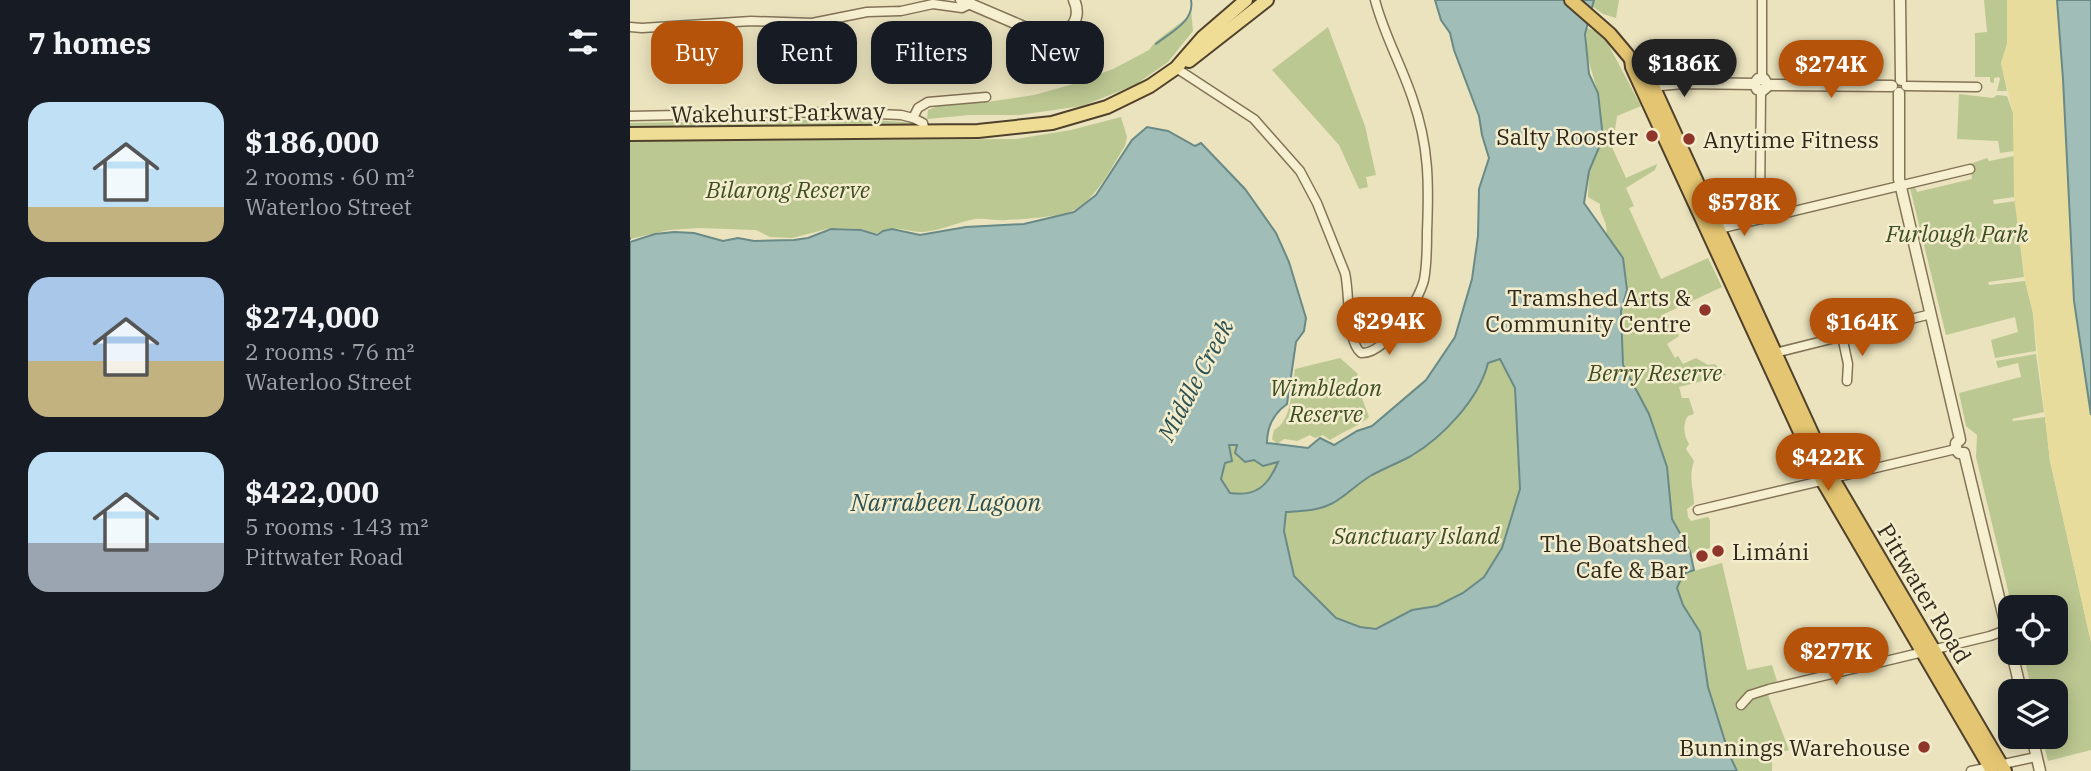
<!DOCTYPE html>
<meta charset="utf-8">
<style>
:root{--surface:#171b24;--page:#242831;--text:#f1f3f6;--muted:#9ea1a6;--accent:#b45309}
body{margin:0;font-family:"IBM Plex Serif",serif;background:var(--page);color:var(--text);height:100vh;display:flex;flex-direction:column;font-size:26px;white-space:nowrap}
*{box-sizing:border-box;margin:0}
p{font-size:23px;color:var(--muted)}
.icon{flex:none;width:38px;height:38px;fill:none;stroke:currentColor;stroke-width:2;stroke-linecap:round;stroke-linejoin:round}
.map{position:relative;flex:1;overflow:hidden}
.side{display:flex;flex-direction:column;background:var(--surface);width:630px}
.side>*{flex:none}
.banner{position:absolute;left:21px;top:21px;width:665px;height:63px;display:flex;gap:14px}
.controls{position:absolute;left:1368px;top:595px;display:grid;gap:14px}
.controls a{display:grid;place-items:center;width:70px;height:70px;border-radius:14px;background:var(--surface);box-shadow:0 4px 18px #0003;font-size:35px}
.price{position:absolute;translate:-50% -60px;padding:0 16px;border-radius:24px;background:var(--accent);color:#fff;font-size:23px;line-height:46px;filter:drop-shadow(0 2px 4px #0008)}
.price::after{content:'';position:absolute;left:50%;top:42px;width:21px;height:16px;margin-left:-10px;background:inherit;clip-path:polygon(0 0,100% 0,50% 100%)}
.price.selected{background:#222;color:#fff}
ul{padding:0;list-style:none}
li{display:flex;align-items:center;gap:21px;height:175px;padding:0 28px}
li span{display:grid;place-items:center;flex:none;width:196px;height:140px;border-radius:21px;color:#555}
li>.icon{margin-inline-start:auto}
span .icon{width:84px;height:84px;fill:#fffc;stroke-width:1}
li b{font-size:30px}
h2{display:flex;justify-content:space-between;align-items:center;height:84px;padding:0 28px;font-size:30px}
.tag{padding:0 24px;border-radius:21px;background:var(--surface);box-shadow:0 4px 18px #0003;font-size:24px;line-height:63px}
.tag.selected{background:var(--accent);color:#fff}
main{display:flex;flex:1;min-height:0}
.map>svg:first-child{display:block}
.green{fill:#bcc892}
.sand{fill:#e7dc9b}
.water{fill:#a1bdb8;stroke:#698a86;stroke-width:2;fill-rule:evenodd}
.lines{fill:none;stroke-linecap:round;stroke-linejoin:round}
.stream{stroke:#698a86;stroke-width:2}
.minor-casing{stroke:#837357;stroke-width:11}
.tertiary-casing{stroke:#837357;stroke-width:13}
.primary-casing{stroke:#50412c;stroke-width:16}
.trunk-casing{stroke:#50412c;stroke-width:16}
.minor{stroke:#f7f0d0;stroke-width:8}
.tertiary{stroke:#f7f0d0;stroke-width:10}
.primary{stroke:#efdd95;stroke-width:12}
.trunk{stroke:#e4c572;stroke-width:12}
.poi-dot{fill:#8f352a;stroke:#f3edcd;stroke-width:2.5}
.labels{text-anchor:middle;dominant-baseline:central;stroke-width:5;stroke-linejoin:round;paint-order:stroke}
.street-label{font-size:23px;fill:#32291c;stroke:#f3edcd}
.poi-label{font-size:23px;fill:#32291c;stroke:#f3edcd;text-anchor:end}
.park-label{font-size:23px;font-style:italic;fill:#3e4e23;stroke:#f3edcd}
.water-label{font-size:24px;font-style:italic;fill:#2b5052;stroke:#f3edcd}
</style>
<main>
<section class="side">
<h2>7 homes<svg class="icon" aria-label="filters" viewBox="0 0 24 24"><path d="M4 7h16M4 17h16"/><circle cx="9" cy="7" r="2"/><circle cx="15" cy="17" r="2"/></svg></h2>
<ul>
<li><span style="background:linear-gradient(#bfe0f5 75%,#c2b280 0)"><svg class="icon" aria-label="home" viewBox="0 0 24 24"><path d="M3 11l9-7 9 7M6 9v11h12V9"/></svg></span><div><b>$186,000</b><p>2 rooms · 60 m²</p><p>Waterloo Street</p></div></li>
<li><span style="background:linear-gradient(#a9c7e8 60%,#c2b280 0)"><svg class="icon" aria-label="home" viewBox="0 0 24 24"><path d="M3 11l9-7 9 7M6 9v11h12V9"/></svg></span><div><b>$274,000</b><p>2 rooms · 76 m²</p><p>Waterloo Street</p></div></li>
<li><span style="background:linear-gradient(#bfe0f5 65%,#9aa5b1 0)"><svg class="icon" aria-label="home" viewBox="0 0 24 24"><path d="M3 11l9-7 9 7M6 9v11h12V9"/></svg></span><div><b>$422,000</b><p>5 rooms · 143 m²</p><p>Pittwater Road</p></div></li>
</ul>
</section>
<div class="map">
<svg width="1461" height="771" viewBox="0 0 1461 771">
<rect width="100%" height="100%" fill="#ebe3be"/>
<g class="green">
<polygon points="964,0 989,0 986,18 973,14 962,6"/>
<polygon points="1354,0 1377,0 1377,44 1371,63 1377,91 1367,91 1370,79 1369,77 1364,78 1364,83 1360,82 1360,77 1345,77 1345,33 1357,32"/>
<polygon points="561,10 563,31 538,62 505,85 452,106 389,115 340,115 297,119 298,110 311,105 357,102 404,95 440,85 483,69 519,50 525,42 558,17"/>
<polygon points="698,27 735,126 746,175 736,177 738,187 729,189 709,145 642,70"/>
<path d="M956,28L967,31L978,44L1011,106L987,116L985,130L981,133V145L996,178L1027,164L1025,170L996,188L1004,206L999,208L1031,279L1078,258L1092,287L1034,314L1043,332L1047,331L1049,336L1037,344L1045,358L1048,356L1053,364L1066,358L1078,365L1085,364L1096,375L1049,387L1052,398H1059L1064,414L1058,416C1052,424 1054,436 1059,444L1056,449L1064,461C1058,479 1064,488 1064,504L1057,509L1058,517L1061,521L1078,517L1080,520V548L1060,554L1042,519L1037,467L1019,415L993,365L991,311L997,290L993,258L976,237C979,220 969,216 970,204L958,197L959,171L973,138L968,93L957,55Z"/>
<polygon points="1329,94 1363,98 1367,95 1377,96 1383,113 1384,151 1370,153 1368,141 1327,139"/>
<path d="M491,117L497,137L495,146C482,166 468,196 446,209C432,217 394,219 377,220C366,221 355,218 345,219C327,222 311,231 292,232C275,232 262,223 246,234L232,229L201,228L162,238L140,237L126,230L69,228L39,230L0,239V141L386,139L441,130Z"/>
<polygon points="230,119 287,123 288,126 0,129 0,123"/>
<polygon points="1384,156 1384,197 1363,200 1364,204 1386,201 1388,227 1369,229 1366,226 1367,235 1389,233 1394,277 1358,282 1359,285 1395,281 1403,313 1406,351 1365,358 1361,340 1388,332 1385,317 1316,335 1280,188 1285,187 1287,192 1342,179 1340,164 1357,158 1359,161"/>
<polygon points="1406,354 1414,412 1382,419 1383,421 1415,417 1420,461 1461,642 1461,750 1418,761 1412,737 1426,737 1426,691 1402,691 1393,653 1426,653 1426,607 1382,607 1346,457 1347,435 1336,426 1329,393 1391,377 1388,363 1368,368 1366,361"/>
<path d="M710,358L728,374L725,379L739,417C728,427 712,432 700,440L693,435L685,438L680,435L667,441L654,439L647,444L642,439L644,430C662,421 662,388 665,369Z"/>
<path d="M870,359L885,388L890,489L872,548L854,577L833,593L807,606L782,610L746,629L730,627L706,618L664,576L654,531L656,512C704,510 705,496 742,475C755,468 768,463 781,456C813,437 849,399 858,363Z"/>
<path d="M598,445H607L624,460L648,461C638,485 627,497 600,493L591,479L599,453Z"/>
<polygon points="1092,563 1117,670 1142,665 1147,681 1135,687 1159,750 1142,755 1142,771 1107,771 1099,754 1078,687 1070,632 1053,605 1047,587 1053,574"/>
</g>
<polygon class="sand" points="1377,0 1427,0 1433,79 1444,301 1461,415 1461,642 1420,461 1403,313 1395,281 1384,197 1383,113 1371,63 1377,44"/>
<g class="water">
<path d="M805,0H964L955,34L959,74L968,93L973,138L959,171L954,203L993,258L997,290L991,311L993,365L1019,414L1037,467L1042,519L1060,551L1064,570L1053,574L1047,588L1053,605L1070,632L1078,687L1099,754L1107,771H0V242L25,234L44,232L64,233L93,241L108,238L124,241L164,240L178,238L201,229L231,230L247,235L253,231L262,229L290,235L336,227L394,224L444,212L466,195L502,140L517,127L538,131L565,146L571,143L615,189L646,233L659,262L676,318L674,331L666,342L657,404C643,414 637,426 637,443L678,448L690,438L704,445L727,431L742,426L796,380L825,337L842,279L848,236L849,189L859,158L852,135L849,116L824,50L820,33L811,20ZM870,359L885,388L890,489L872,548L854,577L833,593L807,606L782,610L746,629L730,627L706,618L664,576L654,531L656,512C672,511 688,511 703,503C717,495 728,483 742,475C755,468 768,463 781,456C813,437 849,399 858,363ZM599,445H607L605,453L615,462L624,460L633,466L648,462C638,486 626,497 600,493L591,479L595,463L602,461Z"/>
<polygon points="1427,0 1461,0 1461,415 1444,301 1433,79"/>
</g>
<g class="lines">
<g class="stream">
<path d="M526,44C541,32 565,21 561,0"/>
<polyline points="0,238 0,239"/>
</g>
<g class="minor-casing">
<g id="minor">
<polyline points="0,27 12,28 121,21 182,23 237,12 271,11 303,4 332,8 340,4"/>
<path d="M546,68L624,119L670,171L687,203L715,273C720,293 716,341 731,353C747,354 763,334 772,322C781,309 790,295 794,280C797,264 797,247 797,232C799,184 799,146 783,100C772,66 754,35 745,0"/>
<polyline points="1132,78 1132,0"/>
<polyline points="1276,86 1347,87"/>
<polyline points="1131,91 1130,208 1132,219"/>
<polyline points="0,116 203,112 271,115 283,118 293,123 295,131"/>
<polyline points="283,118 288,108 298,102 356,97"/>
<polyline points="1089,229 1340,169"/>
<polyline points="1212,336 1218,364 1217,381"/>
<polyline points="1141,354 1301,314"/>
<polyline points="1068,510 1326,449"/>
<polyline points="1111,705 1120,695 1139,689 1360,636 1376,630"/>
<polyline points="1341,771 1406,757"/>
</g>
</g>
<g class="tertiary-casing">
<g id="tertiary">
<path d="M331,0L413,35C435,39 454,22 444,0"/>
<polyline points="1270,0 1271,80"/>
<polyline points="1142,85 1262,86"/>
<polyline points="1019,86 1053,83 1125,84 1127,89 1132,91 1138,86 1134,79 1128,79 1126,82"/>
<polyline points="1269,93 1269,179 1329,435 1330,440 1326,443 1326,449 1329,453 1334,453 1381,647"/>
<polyline points="1382,653 1391,691"/>
<polyline points="1402,737 1410,771"/>
</g>
</g>
<g class="primary-casing">
<g id="primary">
<polyline points="559,61 637,0"/>
<polyline points="0,134 348,131 422,123 477,107 520,86 546,68 573,37 616,0"/>
</g>
</g>
<g class="trunk-casing">
<g id="trunk">
<polyline points="941,0 980,34 1001,59 1009,63 1019,77 1202,477 1375,771"/>
<polyline points="1001,59 1002,67 1192,480 1362,771"/>
</g>
</g>
<use href="#minor" class="minor"/>
<use href="#tertiary" class="tertiary"/>
<use href="#primary" class="primary"/>
<use href="#trunk" class="trunk"/>
</g>
<g class="poi-dot">
<circle cx="1022" cy="136" r="7"/>
<circle cx="1059" cy="139" r="7"/>
<circle cx="1075" cy="310" r="7"/>
<circle cx="1088" cy="551" r="7"/>
<circle cx="1072" cy="556" r="7"/>
<circle cx="1294" cy="747" r="7"/>
</g>
<g class="labels">
<g class="street-label">
<text transform="translate(148 112) rotate(-1)">Wakehurst Parkway</text>
<text transform="translate(1295 593) rotate(59)">Pittwater Road</text>
</g>
<g class="poi-label">
<text x="1008" y="136">Salty Rooster</text>
<text x="1073" y="139" text-anchor="start">Anytime Fitness</text>
<text x="1061" y="297">Tramshed Arts &amp;<tspan x="1061" dy="26">Community Centre</tspan></text>
<text x="1058" y="543">The Boatshed<tspan x="1058" dy="26">Cafe &amp; Bar</tspan></text>
<text x="1102" y="551" text-anchor="start">Limáni</text>
<text x="1280" y="747">Bunnings Warehouse</text>
</g>
<g class="park-label">
<text x="158" y="189">Bilarong Reserve</text>
<text x="1327" y="233">Furlough Park</text>
<text x="1025" y="372">Berry Reserve</text>
<text x="696" y="387">Wimbledon<tspan x="696" dy="26">Reserve</tspan></text>
<text x="786" y="535">Sanctuary Island</text>
</g>
<g class="water-label">
<text transform="translate(565 380) rotate(-62)">Middle Creek</text>
<text x="316" y="502">Narrabeen Lagoon</text>
</g>
</g>
</svg>
<div class="controls">
<a><svg class="icon" aria-label="locate" viewBox="0 0 24 24"><circle cx="12" cy="12" r="6"/><path d="M12 2v4M12 18v4M2 12h4M18 12h4"/></svg></a>
<a><svg class="icon" aria-label="layers" viewBox="0 0 24 24"><path d="M12 4l9 5-9 5-9-5zM3 14l9 5 9-5"/></svg></a>
</div>
<b class="price selected" style="left:1054px;top:99px">$186K</b>
<b class="price" style="left:1201px;top:100px">$274K</b>
<b class="price" style="left:1114px;top:238px">$578K</b>
<b class="price" style="left:759px;top:357px">$294K</b>
<b class="price" style="left:1232px;top:358px">$164K</b>
<b class="price" style="left:1198px;top:493px">$422K</b>
<b class="price" style="left:1206px;top:687px">$277K</b>
<div class="banner">
<a class="tag selected">Buy</a>
<a class="tag">Rent</a>
<a class="tag">Filters</a>
<a class="tag">New</a>
</div>
</div>
</main>
